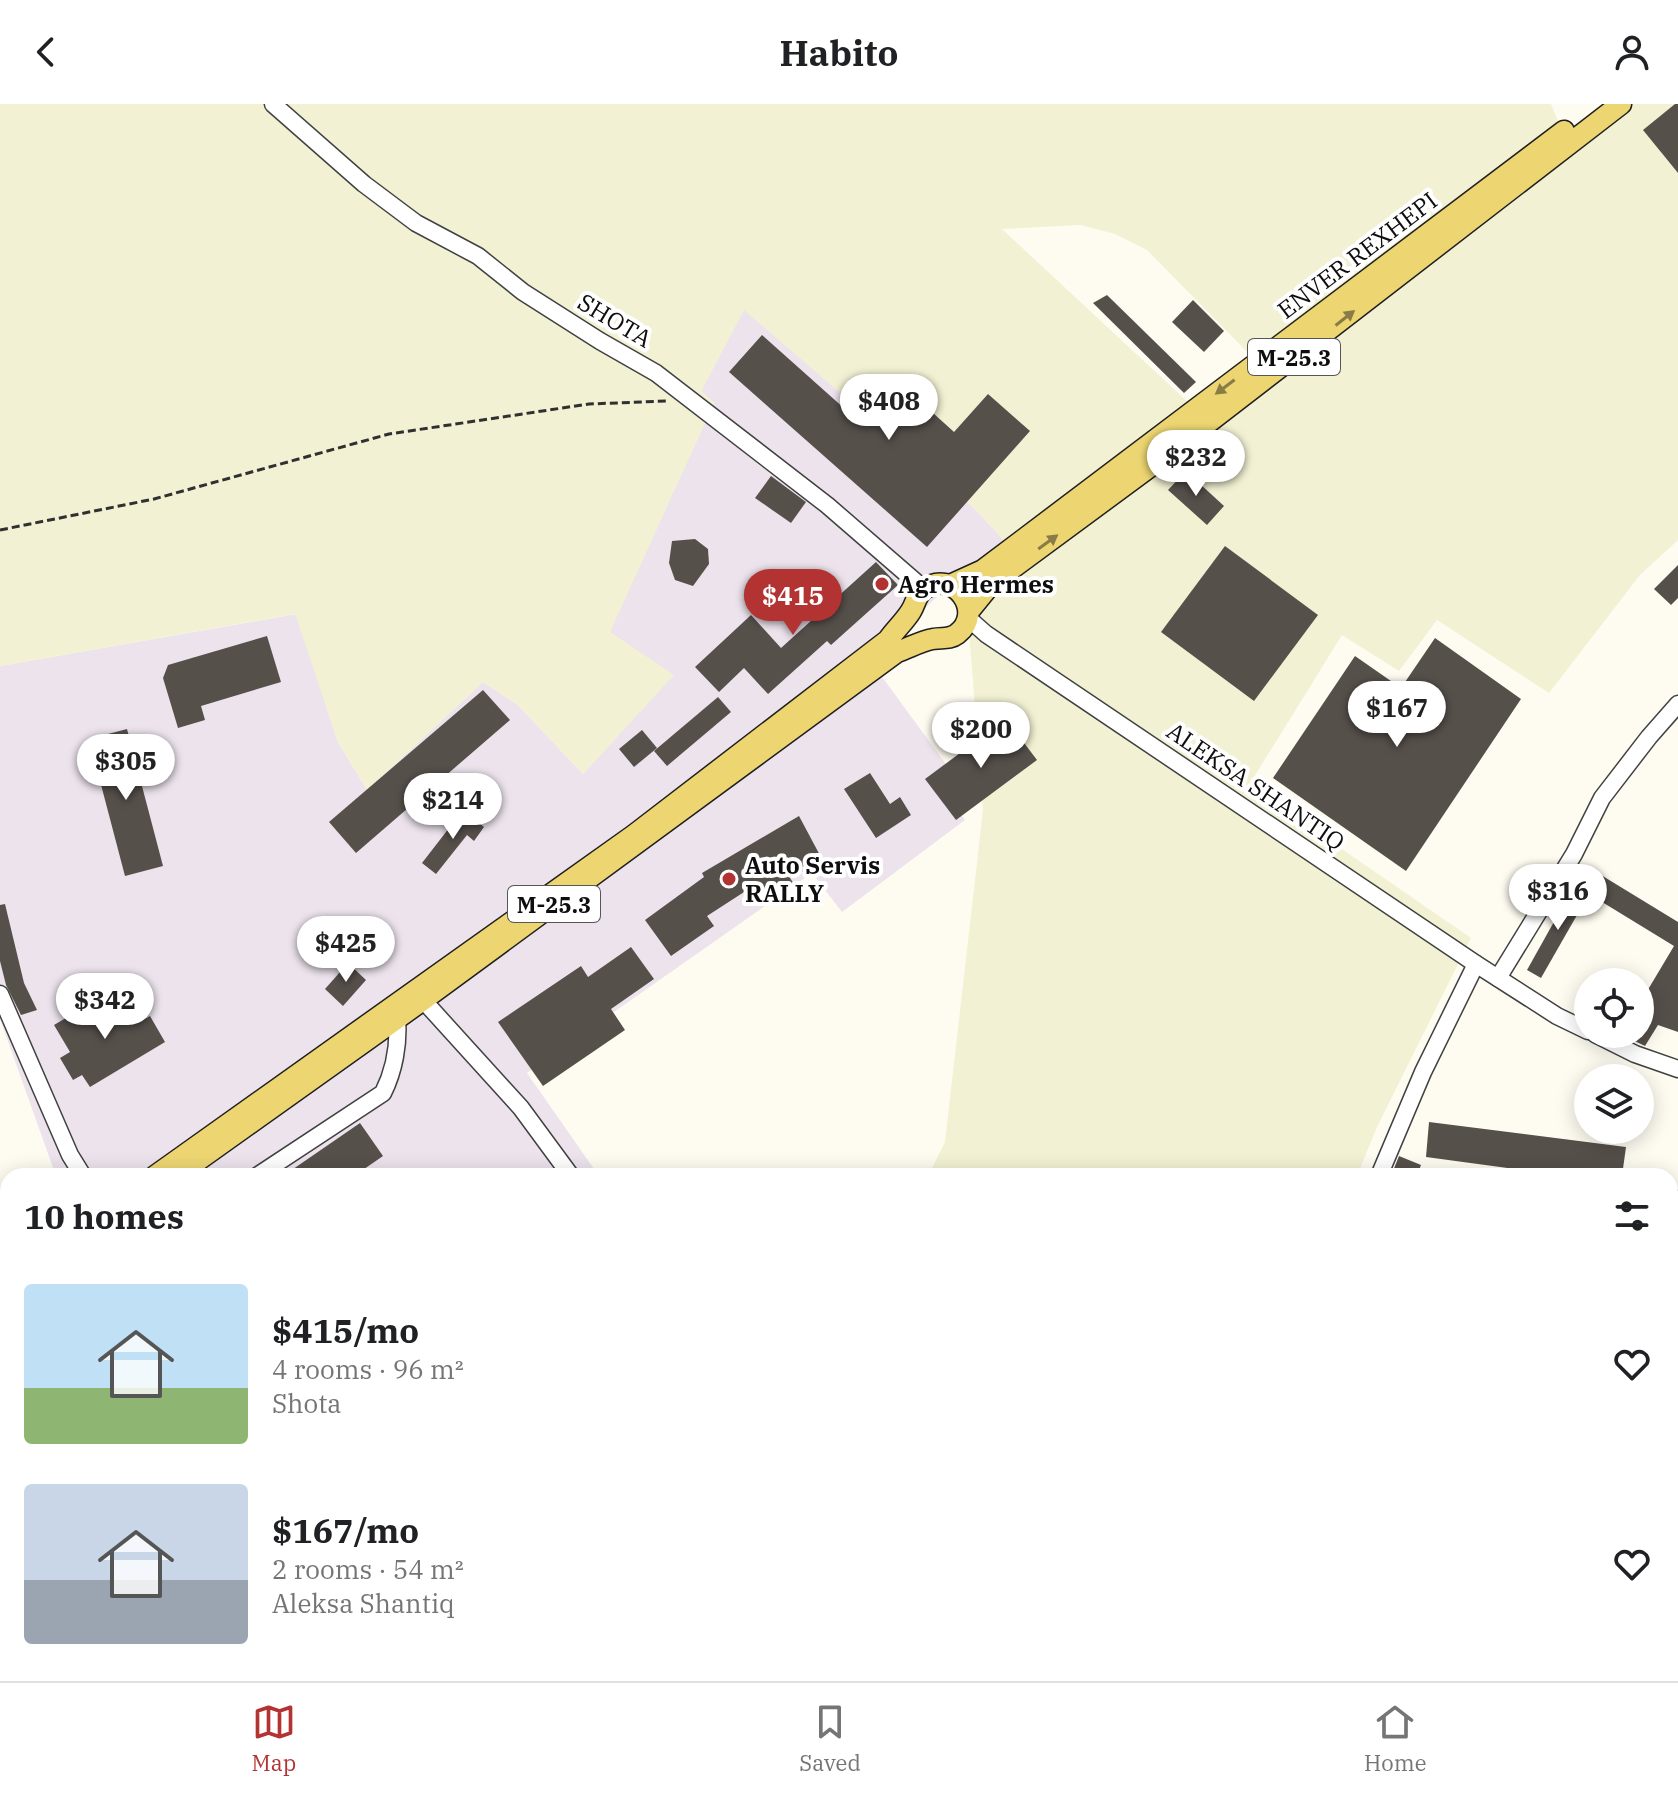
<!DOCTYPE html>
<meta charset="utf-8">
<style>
:root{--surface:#fff;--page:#f6f6f6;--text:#202124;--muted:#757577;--line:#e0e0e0;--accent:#b33332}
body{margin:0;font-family:"IBM Plex Serif",serif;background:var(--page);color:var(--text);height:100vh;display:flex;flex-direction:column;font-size:30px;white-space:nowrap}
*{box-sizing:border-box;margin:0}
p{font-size:26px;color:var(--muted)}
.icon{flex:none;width:44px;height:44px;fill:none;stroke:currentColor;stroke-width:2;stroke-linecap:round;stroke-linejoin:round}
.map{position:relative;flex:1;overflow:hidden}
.sheet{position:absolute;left:0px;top:1064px;width:1678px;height:514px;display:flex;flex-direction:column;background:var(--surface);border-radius:24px 24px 0 0;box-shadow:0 4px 20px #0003}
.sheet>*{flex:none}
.buttons{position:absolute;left:1574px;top:864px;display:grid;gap:16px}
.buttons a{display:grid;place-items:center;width:80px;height:80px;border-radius:50%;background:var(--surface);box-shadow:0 4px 20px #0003;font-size:40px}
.price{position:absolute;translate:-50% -68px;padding:0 18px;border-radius:28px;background:#fff;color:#222;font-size:26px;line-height:52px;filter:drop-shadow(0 2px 4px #0008)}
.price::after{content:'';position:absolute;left:50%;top:48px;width:24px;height:18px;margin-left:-12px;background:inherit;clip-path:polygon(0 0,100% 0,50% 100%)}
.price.current{background:var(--accent);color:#fff}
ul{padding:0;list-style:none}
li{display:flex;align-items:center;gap:24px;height:200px;padding:0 24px}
li span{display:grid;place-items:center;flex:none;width:224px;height:160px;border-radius:8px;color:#555}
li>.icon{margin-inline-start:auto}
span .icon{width:96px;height:96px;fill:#fffc;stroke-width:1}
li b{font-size:34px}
h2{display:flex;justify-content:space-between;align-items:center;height:96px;padding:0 24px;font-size:34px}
header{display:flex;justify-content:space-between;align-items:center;height:104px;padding:0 24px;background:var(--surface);font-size:36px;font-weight:800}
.tabs{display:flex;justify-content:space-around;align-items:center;height:112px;border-top:2px solid var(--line);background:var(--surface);font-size:22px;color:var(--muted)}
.tabs a{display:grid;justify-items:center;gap:4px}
.tabs .current{color:var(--accent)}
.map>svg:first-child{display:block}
.industrial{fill:#ece3ec}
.farmland{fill:#f2f1d3}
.building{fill:#56504b}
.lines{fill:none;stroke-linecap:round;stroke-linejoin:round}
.minor-casing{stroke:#414141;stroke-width:19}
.major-casing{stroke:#1f1f1f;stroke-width:23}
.path{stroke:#303030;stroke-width:3;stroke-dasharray:8 4;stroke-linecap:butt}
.minor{stroke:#fff;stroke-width:16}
.major{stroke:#edd672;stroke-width:20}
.oneway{fill:#897c45}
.poi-dot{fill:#b33332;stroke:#fff;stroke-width:3}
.labels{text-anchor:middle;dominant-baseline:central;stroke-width:8;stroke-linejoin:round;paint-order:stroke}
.shield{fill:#fff;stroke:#565656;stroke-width:2}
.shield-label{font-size:22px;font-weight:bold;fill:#0e0e0e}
.street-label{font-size:24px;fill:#0e0e0e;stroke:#fff}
.poi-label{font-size:24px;font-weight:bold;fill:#0e0e0e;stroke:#fff;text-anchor:start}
</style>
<header><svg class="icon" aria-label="back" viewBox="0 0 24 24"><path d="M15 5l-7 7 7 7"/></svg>Habito<svg class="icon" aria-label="person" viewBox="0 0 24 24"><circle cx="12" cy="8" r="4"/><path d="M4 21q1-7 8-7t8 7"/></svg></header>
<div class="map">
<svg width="1678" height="1577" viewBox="0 0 1678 1577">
<rect width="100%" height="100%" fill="#fefcf1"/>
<g class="industrial">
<polygon points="744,205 973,403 1014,447 950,481 869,555 948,663 936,677 965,716 842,808 812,769 527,969 599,1072 56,1072 0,915 0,562 296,510 338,638 367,686 483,578 518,601 583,670 673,571 609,528 714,299 701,287"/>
<polygon points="8,1213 8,1570 464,1570 454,1577 0,1577 0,1219"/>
</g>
<g class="farmland">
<polygon points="0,0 1551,0 1558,17 1263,264 1147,146 1115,130 1080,121 1002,125 1204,313 1014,447 973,403 744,206 701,287 714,299 610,528 674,571 583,670 518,601 483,578 367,686 338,638 295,510 0,562"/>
<polygon points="1613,0 1678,0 1678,436 1640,471 1549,589 1437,516 1399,567 1342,531 1249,681 1471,834 1377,1023 1357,1072 928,1072 945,1038 983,706 968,514 1174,345"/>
<polygon points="464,1570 1029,1570 1033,1577 454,1577"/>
<polygon points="1287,1570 1550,1570 1544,1577 1281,1577"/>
</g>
<g class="building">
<polygon points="1675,0 1678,0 1678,69 1643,26"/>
<polygon points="1107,191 1196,278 1184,289 1093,199"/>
<polygon points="1193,196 1224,227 1204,248 1172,218"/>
<polygon points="762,231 864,322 901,280 954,328 988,290 1030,327 927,443 729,268"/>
<polygon points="1186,367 1224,402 1207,421 1168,386"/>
<polygon points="771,372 806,398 791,419 755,394"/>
<polygon points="695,435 708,445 709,460 693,482 675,476 669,459 672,437"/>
<polygon points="1225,442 1318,511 1254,597 1161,528"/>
<polygon points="876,458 898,481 831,541 827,537 768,590 744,564 719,588 695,563 751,511 781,544"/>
<polygon points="1678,461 1678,494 1671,501 1654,485"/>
<polygon points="267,532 281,578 201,602 205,616 178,624 163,574 168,561"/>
<polygon points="1435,534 1521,595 1406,767 1273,674 1355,552 1401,584"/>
<polygon points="483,586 510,616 356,749 329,718"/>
<polygon points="718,593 731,608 667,662 654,647"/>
<polygon points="1006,615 1037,656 956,716 925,675"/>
<polygon points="127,625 163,762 125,772 89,635"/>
<polygon points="642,626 657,644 634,663 619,645"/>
<polygon points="870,669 890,700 900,693 911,711 876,734 844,685"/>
<polygon points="463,706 484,723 474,737 467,731 436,770 422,759"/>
<polygon points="799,712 823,757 790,774 794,780 767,795 758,779 707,812 714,822 671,852 645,816 704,773 702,769"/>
<polygon points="1601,771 1678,818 1678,928 1658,921 1645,942 1620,930 1640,930 1640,899 1674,842 1589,790"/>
<polygon points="1574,782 1589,790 1541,874 1527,866"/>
<polygon points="5,800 24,879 37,906 21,911 6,881 0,857 0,801"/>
<polygon points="631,843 654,875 611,905 625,926 543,982 498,918 581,862 588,873"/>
<polygon points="348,859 366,876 343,902 325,885"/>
<polygon points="123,896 138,919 150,912 165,938 90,983 82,971 73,976 60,954 70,948 54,921 91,899 98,911"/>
<polygon points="1429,1018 1626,1043 1622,1072 1568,1072 1426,1053"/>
<polygon points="360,1019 383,1052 354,1072 283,1072"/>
<polygon points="1399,1052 1421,1061 1417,1072 1391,1072"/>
</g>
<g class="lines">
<g class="minor-casing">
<g id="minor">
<polyline points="273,0 364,80 416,119 478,152 523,188 600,237 656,269 827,401 924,485"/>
<polyline points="968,514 986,530 1476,860 1557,912 1588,927"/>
<polyline points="1498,874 1574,750 1602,694 1649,633 1678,600"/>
<polyline points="0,890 70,1051 83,1072"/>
<polyline points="423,896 521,1004 571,1072"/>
<polyline points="1595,930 1635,950 1678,965"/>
<path d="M257,1072L383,989C394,967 399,940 397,915"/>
<polyline points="1379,1072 1423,968 1476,860"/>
<polyline points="1677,1095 1678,1095"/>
<polyline points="1670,1184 1678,1178"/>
<polyline points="0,1275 8,1283"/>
<polyline points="1670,1278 1678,1272"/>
<polyline points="0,1337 8,1332"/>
<polyline points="180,1570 185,1577"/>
<polyline points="220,1570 225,1577"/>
<polyline points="305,1570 310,1577"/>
<polyline points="419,1577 430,1570"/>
<polyline points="1081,1577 1086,1570"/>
</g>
</g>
<g class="major-casing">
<g id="major">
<polyline points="950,481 983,466 1564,27"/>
<polyline points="969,507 991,480 1174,345 1621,0"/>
<path d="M155,1072L634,731L888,536C895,526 905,517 911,507C916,499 916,491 924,485C953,464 986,508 957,530C949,536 942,533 933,535C921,537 909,544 897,548L423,896L176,1072"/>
<polyline points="0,1182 8,1177"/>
</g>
</g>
<g class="path">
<polyline points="0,426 154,395 389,330 589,300 666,297"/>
<polyline points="0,1214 8,1208"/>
</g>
<use href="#minor" class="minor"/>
<use href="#major" class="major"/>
</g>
<defs><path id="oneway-solid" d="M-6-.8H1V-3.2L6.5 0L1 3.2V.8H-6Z" transform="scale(2)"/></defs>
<g class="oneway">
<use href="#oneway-solid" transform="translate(1345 214) rotate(-38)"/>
<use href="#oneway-solid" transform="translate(1225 283) rotate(143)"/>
<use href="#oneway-solid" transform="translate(1048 438) rotate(-36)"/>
</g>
<g class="poi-dot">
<circle cx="882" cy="480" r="8"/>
<circle cx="729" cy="775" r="8"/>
</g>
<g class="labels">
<g class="shield">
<rect x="1248" y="235" width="92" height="36" rx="6"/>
<rect x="508" y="782" width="92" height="36" rx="6"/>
</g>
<g class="shield-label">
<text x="1294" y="253">M-25.3</text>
<text x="554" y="800">M-25.3</text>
</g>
<g class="street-label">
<text transform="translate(1357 151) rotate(-37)">ENVER REXHEPI</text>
<text transform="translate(615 216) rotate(31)">SHOTA</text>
<text transform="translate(1256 682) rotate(34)">ALEKSA SHANTIQ</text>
</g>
<g class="poi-label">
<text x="898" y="480">Agro Hermes</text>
<text x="745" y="761">Auto Servis<tspan x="745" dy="28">RALLY</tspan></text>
</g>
</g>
</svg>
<div class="buttons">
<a><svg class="icon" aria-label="locate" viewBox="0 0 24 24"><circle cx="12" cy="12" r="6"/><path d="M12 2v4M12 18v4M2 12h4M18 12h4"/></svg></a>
<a><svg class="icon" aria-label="layers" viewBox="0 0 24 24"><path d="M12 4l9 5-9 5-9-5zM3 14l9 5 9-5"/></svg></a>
</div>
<b class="price" style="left:889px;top:338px">$408</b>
<b class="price" style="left:1196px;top:394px">$232</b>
<b class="price current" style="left:793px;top:533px">$415</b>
<b class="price" style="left:1397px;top:645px">$167</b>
<b class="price" style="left:981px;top:666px">$200</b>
<b class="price" style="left:126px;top:698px">$305</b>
<b class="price" style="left:453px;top:737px">$214</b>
<b class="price" style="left:1558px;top:828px">$316</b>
<b class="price" style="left:346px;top:880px">$425</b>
<b class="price" style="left:105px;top:937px">$342</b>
<section class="sheet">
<h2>10 homes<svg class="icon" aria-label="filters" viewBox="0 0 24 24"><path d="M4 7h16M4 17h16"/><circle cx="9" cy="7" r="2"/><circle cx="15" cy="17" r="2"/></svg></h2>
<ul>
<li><span style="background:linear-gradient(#bfe0f5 65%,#8fb573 0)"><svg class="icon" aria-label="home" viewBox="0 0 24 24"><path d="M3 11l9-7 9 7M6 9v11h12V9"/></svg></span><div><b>$415/mo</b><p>4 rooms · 96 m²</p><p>Shota</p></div><svg class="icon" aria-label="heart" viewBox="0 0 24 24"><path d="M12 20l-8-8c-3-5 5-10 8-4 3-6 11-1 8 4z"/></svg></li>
<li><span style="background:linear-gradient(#c9d6e8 60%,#9aa5b1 0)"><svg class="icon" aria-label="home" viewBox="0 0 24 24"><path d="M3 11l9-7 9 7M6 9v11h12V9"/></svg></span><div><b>$167/mo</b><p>2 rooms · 54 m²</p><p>Aleksa Shantiq</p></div><svg class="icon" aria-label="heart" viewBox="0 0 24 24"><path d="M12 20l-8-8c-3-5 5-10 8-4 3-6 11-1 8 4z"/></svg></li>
</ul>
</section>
</div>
<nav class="tabs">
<a class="current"><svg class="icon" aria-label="map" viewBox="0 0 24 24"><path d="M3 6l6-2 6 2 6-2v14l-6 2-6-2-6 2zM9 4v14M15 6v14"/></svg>Map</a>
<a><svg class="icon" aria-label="saved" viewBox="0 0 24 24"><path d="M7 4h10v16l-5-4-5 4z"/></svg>Saved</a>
<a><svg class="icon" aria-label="home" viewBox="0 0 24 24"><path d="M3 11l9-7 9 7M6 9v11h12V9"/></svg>Home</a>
</nav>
